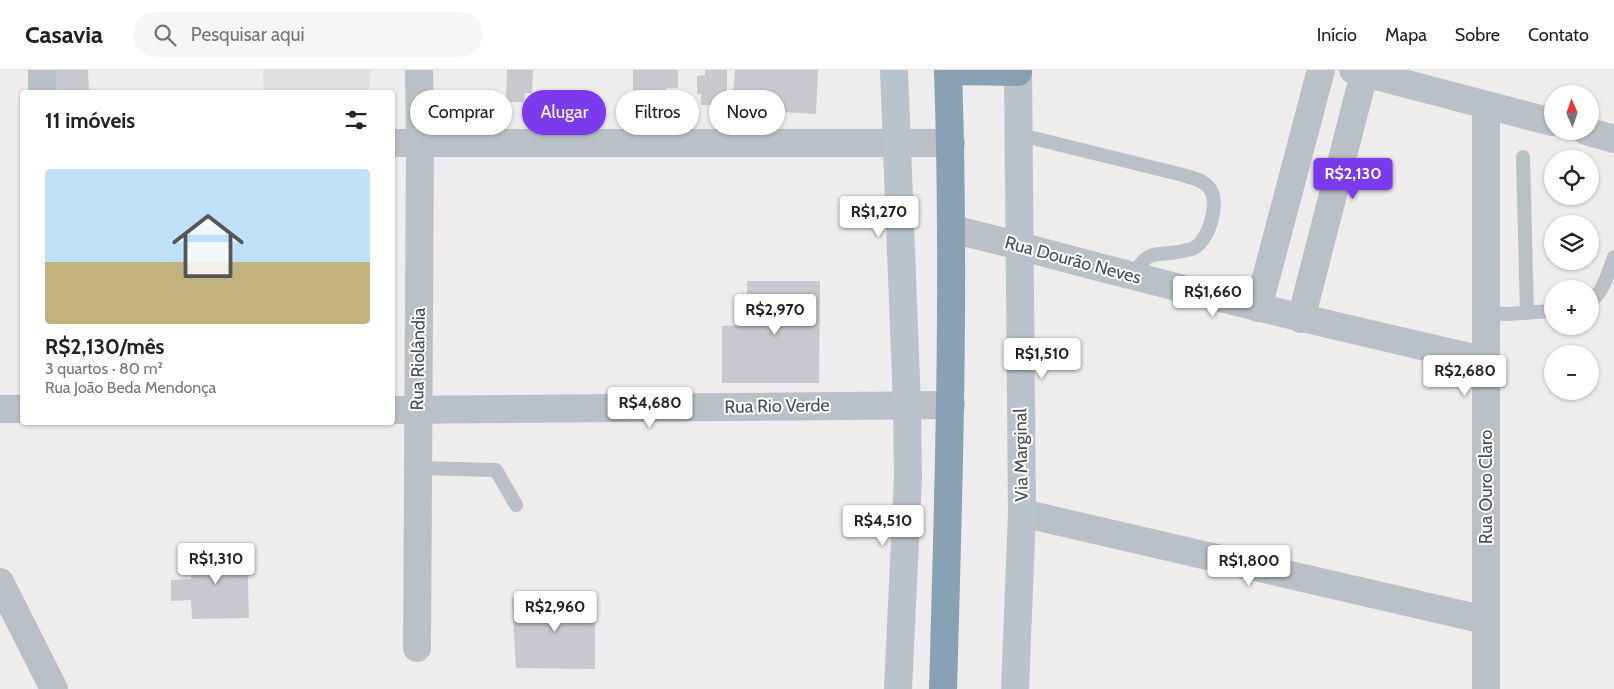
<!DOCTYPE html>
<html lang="pt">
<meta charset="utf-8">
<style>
:root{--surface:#fff;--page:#f6f6f6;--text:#222;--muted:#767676;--line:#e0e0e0;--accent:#7c3aed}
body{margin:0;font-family:Cabin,sans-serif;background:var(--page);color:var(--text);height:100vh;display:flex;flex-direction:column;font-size:19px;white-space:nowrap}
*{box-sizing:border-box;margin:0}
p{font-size:16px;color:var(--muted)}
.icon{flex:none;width:28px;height:28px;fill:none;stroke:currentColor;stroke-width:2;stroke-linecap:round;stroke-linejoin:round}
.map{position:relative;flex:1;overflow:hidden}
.sheet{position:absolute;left:20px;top:20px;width:375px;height:335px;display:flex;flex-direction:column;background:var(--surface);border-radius:5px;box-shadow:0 1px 4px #0004}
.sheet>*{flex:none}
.hud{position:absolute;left:410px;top:20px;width:475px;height:45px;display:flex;gap:10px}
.needle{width:32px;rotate:358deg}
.fabs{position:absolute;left:1544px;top:15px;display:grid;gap:10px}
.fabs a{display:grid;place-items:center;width:55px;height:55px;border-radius:50%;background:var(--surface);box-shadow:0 1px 4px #0004;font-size:25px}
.price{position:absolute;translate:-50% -42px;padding:0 11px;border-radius:5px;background:#fff;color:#222;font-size:16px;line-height:32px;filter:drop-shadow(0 1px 2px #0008)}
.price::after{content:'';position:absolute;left:50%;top:30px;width:15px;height:11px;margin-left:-8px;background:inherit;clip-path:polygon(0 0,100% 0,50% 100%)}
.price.selected{background:var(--accent);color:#fff}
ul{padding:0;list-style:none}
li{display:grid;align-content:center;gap:10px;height:265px;padding:0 25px}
li span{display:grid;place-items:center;height:155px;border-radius:5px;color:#555}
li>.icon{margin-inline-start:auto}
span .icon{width:90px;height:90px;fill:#fffc;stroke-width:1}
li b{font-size:21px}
h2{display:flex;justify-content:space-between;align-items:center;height:60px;padding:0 25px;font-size:21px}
.tag{padding:0 18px;border-radius:22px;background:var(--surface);box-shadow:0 1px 4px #0004;font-size:18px;line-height:45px}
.tag.selected{background:var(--accent);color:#fff}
header{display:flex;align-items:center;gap:30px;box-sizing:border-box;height:70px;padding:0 25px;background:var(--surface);border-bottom:1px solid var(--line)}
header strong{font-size:24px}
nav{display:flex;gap:28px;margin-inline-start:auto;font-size:18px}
.search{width:350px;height:45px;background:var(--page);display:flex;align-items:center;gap:12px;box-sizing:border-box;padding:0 18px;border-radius:28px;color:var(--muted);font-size:19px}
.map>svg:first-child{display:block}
.education{fill:#dfdddd}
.building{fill:#c7c9ce}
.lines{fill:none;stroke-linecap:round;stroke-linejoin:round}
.lane{stroke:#b9c1c7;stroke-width:14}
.street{stroke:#b9c1c7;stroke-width:28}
.secondary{stroke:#b9c3cc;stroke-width:28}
.highway{stroke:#89a1b5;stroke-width:28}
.labels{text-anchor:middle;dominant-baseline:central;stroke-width:4;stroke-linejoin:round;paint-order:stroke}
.street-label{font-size:18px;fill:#475057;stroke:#fff}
</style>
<header>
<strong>Casavia</strong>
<div class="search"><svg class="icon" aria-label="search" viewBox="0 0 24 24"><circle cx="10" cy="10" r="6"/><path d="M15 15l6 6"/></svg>Pesquisar aqui</div>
<nav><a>Início</a><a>Mapa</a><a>Sobre</a><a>Contato</a></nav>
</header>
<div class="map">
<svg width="1614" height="619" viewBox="0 0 1614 619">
<rect width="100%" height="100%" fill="#eeecec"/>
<polygon class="education" points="263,0 370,0 369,22 264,22"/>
<g class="building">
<polygon points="54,0 88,0 89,22 55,22"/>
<polygon points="507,0 533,0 532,23 525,23 524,32 506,32"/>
<polygon points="633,0 678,0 678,18 666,18 666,35 633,35"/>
<polygon points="705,0 727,0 727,35 701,35 701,24 697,24 697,6 705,5"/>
<polygon points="735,0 818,0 816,44 732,39"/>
<polygon points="747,211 820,211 819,313 722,313 722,256 747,255"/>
<polygon points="247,480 249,548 192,549 191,530 171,531 171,510 191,509 190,481"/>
<polygon points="512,529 595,529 595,599 516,598"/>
</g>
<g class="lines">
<g class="lane">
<path d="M1017,64L1183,105C1193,108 1204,110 1210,119C1220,133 1209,170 1194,178C1191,180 1186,180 1183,181C1154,188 1152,175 1132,206"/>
<polyline points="1523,87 1527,243"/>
<path d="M1590,232C1603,223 1609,201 1614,187"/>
<polyline points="1486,243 1506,244 1552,241"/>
<polyline points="418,398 496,400 516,435"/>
</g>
<g class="street">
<polyline points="42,0 42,22"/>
<polyline points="1353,0 1552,52"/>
<polyline points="1486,35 1486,619"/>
<polyline points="1586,61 1614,69"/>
<polyline points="392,73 951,73"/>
<path d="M951,159C1012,173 1073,191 1134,206C1251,237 1369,264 1487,291"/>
<polyline points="1258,238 1321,0"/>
<polyline points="1301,249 1365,0"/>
<polyline points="0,339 22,339"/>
<polyline points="392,340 951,335"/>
<polyline points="1022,443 1485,550"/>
<polyline points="0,512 54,619"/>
<polyline points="417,578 420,73 419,0"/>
</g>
<g class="secondary">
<polyline points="894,0 907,335 908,407 898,619"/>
<polyline points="1015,619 1022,443 1018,0"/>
</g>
<g class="highway">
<polyline points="948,1 1018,2"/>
<path d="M943,619C949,413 955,206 948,0"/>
</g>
</g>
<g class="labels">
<g class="street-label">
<text transform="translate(1073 190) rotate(15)">Rua Dourão Neves</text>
<text transform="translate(418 289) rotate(-89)">Rua Riolândia</text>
<text transform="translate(777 336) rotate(-1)">Rua Rio Verde</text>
<text transform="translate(1021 385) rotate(-91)">Via Marginal</text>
<text transform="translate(1486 417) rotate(-90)">Rua Ouro Claro</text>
</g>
</g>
</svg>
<div class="fabs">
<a><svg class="needle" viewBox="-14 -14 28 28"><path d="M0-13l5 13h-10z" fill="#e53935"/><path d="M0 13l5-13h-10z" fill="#767676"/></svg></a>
<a><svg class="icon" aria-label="locate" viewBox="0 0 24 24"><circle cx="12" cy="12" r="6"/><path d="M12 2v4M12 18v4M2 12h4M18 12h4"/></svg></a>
<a><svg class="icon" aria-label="layers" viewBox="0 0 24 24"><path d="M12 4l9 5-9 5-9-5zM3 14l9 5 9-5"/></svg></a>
<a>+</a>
<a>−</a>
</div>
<b class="price selected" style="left:1353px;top:130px">R$2,130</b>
<b class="price" style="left:879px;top:168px">R$1,270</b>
<b class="price" style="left:1213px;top:248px">R$1,660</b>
<b class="price" style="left:775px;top:266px">R$2,970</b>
<b class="price" style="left:1042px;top:310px">R$1,510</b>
<b class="price" style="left:1465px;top:327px">R$2,680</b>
<b class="price" style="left:650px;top:359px">R$4,680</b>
<b class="price" style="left:883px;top:477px">R$4,510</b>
<b class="price" style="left:216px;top:515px">R$1,310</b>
<b class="price" style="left:1249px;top:517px">R$1,800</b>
<b class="price" style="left:555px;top:563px">R$2,960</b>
<div class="hud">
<a class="tag">Comprar</a>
<a class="tag selected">Alugar</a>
<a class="tag">Filtros</a>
<a class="tag">Novo</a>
</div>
<section class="sheet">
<h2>11 imóveis<svg class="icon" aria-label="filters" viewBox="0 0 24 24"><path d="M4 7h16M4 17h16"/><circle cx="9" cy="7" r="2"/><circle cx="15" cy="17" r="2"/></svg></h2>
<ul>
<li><span style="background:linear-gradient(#bfe0f5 60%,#c2b280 0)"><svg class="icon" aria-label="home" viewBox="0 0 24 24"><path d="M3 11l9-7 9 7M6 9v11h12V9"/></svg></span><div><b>R$2,130/mês</b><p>3 quartos · 80 m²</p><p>Rua João Beda Mendonça</p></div></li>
</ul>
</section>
</div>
